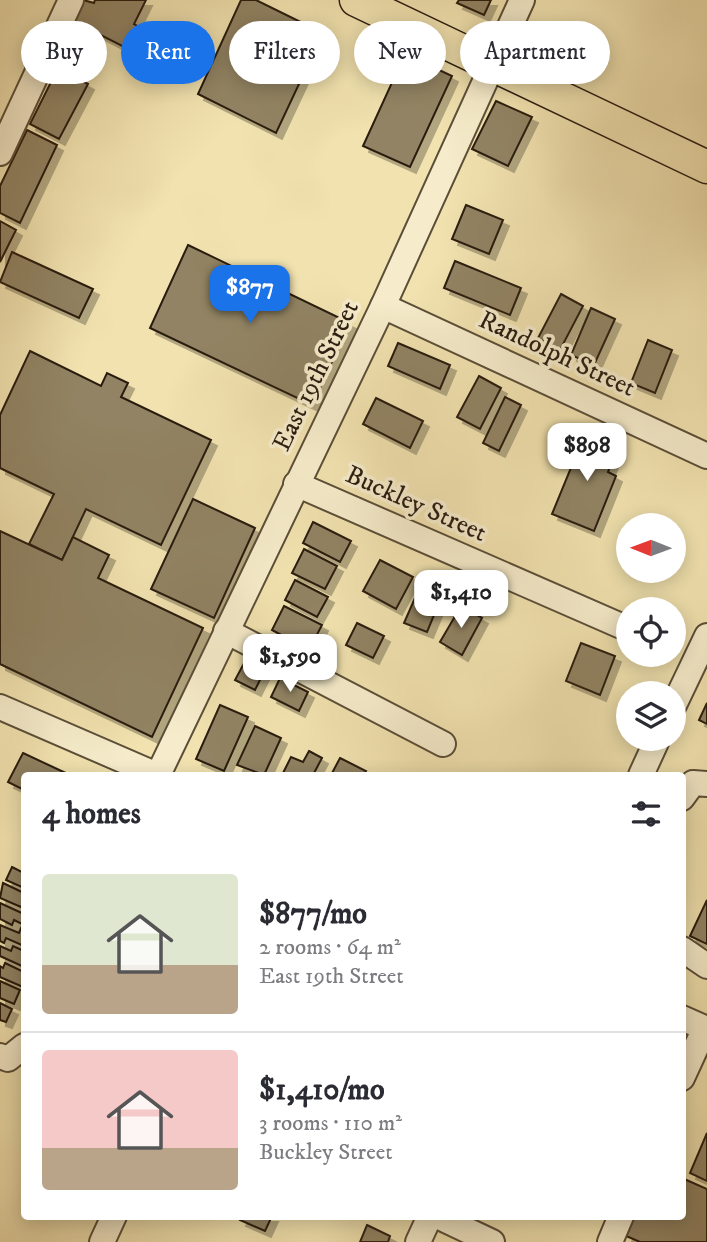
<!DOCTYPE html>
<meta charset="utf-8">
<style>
:root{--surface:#fff;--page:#f7f7f7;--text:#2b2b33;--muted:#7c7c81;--line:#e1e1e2;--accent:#1a73e8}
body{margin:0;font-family:"IM FELL DW Pica",serif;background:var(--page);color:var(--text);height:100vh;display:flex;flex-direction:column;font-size:26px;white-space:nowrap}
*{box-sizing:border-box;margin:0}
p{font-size:23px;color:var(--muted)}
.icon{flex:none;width:38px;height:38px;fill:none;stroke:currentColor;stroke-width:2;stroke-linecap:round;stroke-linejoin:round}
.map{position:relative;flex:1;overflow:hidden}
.drawer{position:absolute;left:21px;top:772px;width:665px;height:448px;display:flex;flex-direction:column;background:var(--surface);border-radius:7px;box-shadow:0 4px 18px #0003}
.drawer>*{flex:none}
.hud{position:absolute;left:21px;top:21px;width:665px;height:63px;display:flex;gap:14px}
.needle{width:46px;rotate:271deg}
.fabs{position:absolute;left:616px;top:513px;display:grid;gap:14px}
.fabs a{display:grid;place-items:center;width:70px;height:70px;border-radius:50%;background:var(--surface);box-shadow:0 4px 18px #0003;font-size:35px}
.price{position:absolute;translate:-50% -60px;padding:0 16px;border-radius:14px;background:#fff;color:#222;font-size:23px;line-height:46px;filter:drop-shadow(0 2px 4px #0008)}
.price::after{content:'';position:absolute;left:50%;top:42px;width:21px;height:16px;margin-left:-10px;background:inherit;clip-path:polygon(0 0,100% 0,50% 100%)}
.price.selected{background:var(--accent);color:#fff}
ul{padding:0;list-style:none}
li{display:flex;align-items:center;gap:21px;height:175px;padding:0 21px}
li+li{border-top:2px solid var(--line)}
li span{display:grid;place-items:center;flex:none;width:196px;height:140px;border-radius:7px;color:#555}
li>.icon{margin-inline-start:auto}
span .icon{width:84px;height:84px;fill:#fffc;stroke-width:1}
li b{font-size:30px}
h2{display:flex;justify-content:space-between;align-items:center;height:84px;padding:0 21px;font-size:30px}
.tag{padding:0 24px;border-radius:32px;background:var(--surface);box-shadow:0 4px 18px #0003;font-size:24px;line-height:63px}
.tag.selected{background:var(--accent);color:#fff}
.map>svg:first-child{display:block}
.building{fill:#918363;stroke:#291c11;stroke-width:2;filter:url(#shadow)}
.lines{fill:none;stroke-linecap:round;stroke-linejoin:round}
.minor-casing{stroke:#5b4e38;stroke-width:28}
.major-casing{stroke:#291c11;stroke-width:35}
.minor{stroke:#f6eccb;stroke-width:24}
.major{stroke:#f1e2af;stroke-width:32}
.labels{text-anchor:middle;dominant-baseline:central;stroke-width:7;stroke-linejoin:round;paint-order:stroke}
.street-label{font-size:26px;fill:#291c11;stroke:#f6eccb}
</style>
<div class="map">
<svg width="707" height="1242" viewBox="0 0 707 1242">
<defs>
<filter id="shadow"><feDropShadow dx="6" dy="6" stdDeviation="0" flood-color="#0004"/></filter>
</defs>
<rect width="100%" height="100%" fill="#f1e2af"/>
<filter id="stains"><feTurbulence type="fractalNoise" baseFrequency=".00286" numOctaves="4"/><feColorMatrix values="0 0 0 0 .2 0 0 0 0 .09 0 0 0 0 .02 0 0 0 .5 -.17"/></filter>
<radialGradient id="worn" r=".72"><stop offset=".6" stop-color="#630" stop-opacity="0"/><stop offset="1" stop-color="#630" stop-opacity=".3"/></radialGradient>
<g class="building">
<polygon points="83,0 94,3 95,0 146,0 134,24 141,28 130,50 73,21"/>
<polygon points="241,0 256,0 323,33 276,133 198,94"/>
<polygon points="459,0 491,0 484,15 457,3"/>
<polygon points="405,54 452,76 410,167 363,146"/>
<polygon points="58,68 88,84 59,139 30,124"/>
<polygon points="496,101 532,117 508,166 472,149"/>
<polygon points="27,130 57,145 20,223 0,213 0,186"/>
<polygon points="466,205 503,220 489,254 452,239"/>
<polygon points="0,221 16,230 0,262"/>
<polygon points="188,245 350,323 312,405 150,328"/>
<polygon points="12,252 93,289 79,318 0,282"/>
<polygon points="455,261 521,288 510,315 444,288"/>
<polygon points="561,294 583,306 560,350 538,338"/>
<polygon points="591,308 615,319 594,365 571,355"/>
<polygon points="648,340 672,350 655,393 631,383"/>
<polygon points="398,343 450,365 440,389 388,366"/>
<polygon points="30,351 101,386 107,373 128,383 121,397 211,440 161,545 86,509 62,560 29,544 54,494 0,468 0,415"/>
<polygon points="479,376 501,388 480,429 457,417"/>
<polygon points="505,397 521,405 499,451 483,443"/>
<polygon points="376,398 423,421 410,448 363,424"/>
<polygon points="578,434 617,449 608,472 616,476 594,531 552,514 575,458 569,456"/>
<polygon points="193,499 255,528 214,618 151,589"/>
<polygon points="313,522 351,541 340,562 303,543"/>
<polygon points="0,531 62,560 73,537 109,555 98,578 203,628 152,737 0,664"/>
<polygon points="304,549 337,566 325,589 292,573"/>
<polygon points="380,560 413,577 396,609 363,591"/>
<polygon points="295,580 328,597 317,617 285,600"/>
<polygon points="422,582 444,591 427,632 404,623"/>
<polygon points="284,606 322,625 309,650 272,630"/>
<polygon points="461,606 482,618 462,655 440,642"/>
<polygon points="357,623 384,636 373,658 346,645"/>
<polygon points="581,643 615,656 600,695 566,681"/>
<polygon points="250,652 269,662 255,690 235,680"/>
<polygon points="280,678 308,692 299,711 271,697"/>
<polygon points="707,703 707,724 699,720"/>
<polygon points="220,705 248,717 224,771 196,759"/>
<polygon points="255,726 281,738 264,775 237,765"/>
<polygon points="309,751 322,758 313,775 282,775 291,757 303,762"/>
<polygon points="23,753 70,775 24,775 24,790 8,782"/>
<polygon points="340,758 366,771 363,775 331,775"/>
<polygon points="12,867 24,873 24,888 6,880"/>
<polygon points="3,883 24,893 24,904 21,907 0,898"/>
<polygon points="707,900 707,944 690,936"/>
<polygon points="0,903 24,914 24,925 14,920 12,925 0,919"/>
<polygon points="0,925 19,933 21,928 24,930 24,946 6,938 4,943 0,941"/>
<polygon points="0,946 11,951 13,946 24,951 24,967 0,956"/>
<polygon points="5,963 24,972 23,987 0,977 0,966 3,968"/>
<polygon points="0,981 20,990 14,1004 0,998"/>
<polygon points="0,1003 12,1009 6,1022 0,1020"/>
<polygon points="707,1133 707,1181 690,1173"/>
<polygon points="682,1178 707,1189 707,1242 640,1242 626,1236 635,1216 682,1216"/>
<polygon points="242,1216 272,1216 265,1231 240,1220"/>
<polygon points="367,1225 390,1236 388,1242 360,1242"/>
</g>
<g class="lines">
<g class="minor-casing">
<g id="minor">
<polyline points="0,153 71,0"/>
<polyline points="383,306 707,456"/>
<polyline points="296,484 628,629"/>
<polyline points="226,631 443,744"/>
<polyline points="674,705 707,636"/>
<polyline points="0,707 157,775"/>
<polyline points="158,775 383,306 522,0"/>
<polyline points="641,775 658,738"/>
<polyline points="682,798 693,783 707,784"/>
<polyline points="682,949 707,966"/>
<polyline points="682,1018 707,1029"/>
<polyline points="0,1056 8,1059 24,1046"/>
<polyline points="682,1078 705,1028"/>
<polyline points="437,1216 492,1242"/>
<polyline points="102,1242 114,1216"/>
<polyline points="418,1242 430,1216"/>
<polyline points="610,1242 621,1216"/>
</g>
</g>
<g class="major-casing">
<polyline id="major" points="356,0 707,167"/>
</g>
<use href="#minor" class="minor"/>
<use href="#major" class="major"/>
</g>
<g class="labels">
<g class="street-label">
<text transform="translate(557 354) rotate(25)">Randolph Street</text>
<text transform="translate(316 376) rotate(-64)">East 19th Street</text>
<text transform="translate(416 504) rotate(24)">Buckley Street</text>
</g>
</g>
<rect width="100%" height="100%" filter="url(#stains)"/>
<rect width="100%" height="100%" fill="url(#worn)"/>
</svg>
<div class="fabs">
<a><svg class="needle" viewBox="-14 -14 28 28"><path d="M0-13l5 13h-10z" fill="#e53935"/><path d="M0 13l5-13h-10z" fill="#7c7c81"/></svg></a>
<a><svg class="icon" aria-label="locate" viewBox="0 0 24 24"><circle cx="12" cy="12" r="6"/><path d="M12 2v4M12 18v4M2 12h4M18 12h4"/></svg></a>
<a><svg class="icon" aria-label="layers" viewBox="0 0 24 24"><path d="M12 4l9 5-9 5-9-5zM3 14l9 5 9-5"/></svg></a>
</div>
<b class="price selected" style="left:250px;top:325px">$877</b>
<b class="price" style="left:587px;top:483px">$898</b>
<b class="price" style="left:461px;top:630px">$1,410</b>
<b class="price" style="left:290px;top:694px">$1,590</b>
<div class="hud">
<a class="tag">Buy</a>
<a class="tag selected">Rent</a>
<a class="tag">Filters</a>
<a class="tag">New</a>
<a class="tag">Apartment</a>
</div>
<section class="drawer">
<h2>4 homes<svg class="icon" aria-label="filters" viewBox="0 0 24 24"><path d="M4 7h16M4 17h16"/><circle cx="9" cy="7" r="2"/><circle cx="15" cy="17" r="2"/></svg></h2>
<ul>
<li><span style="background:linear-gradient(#dfe7d0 65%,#b9a48a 0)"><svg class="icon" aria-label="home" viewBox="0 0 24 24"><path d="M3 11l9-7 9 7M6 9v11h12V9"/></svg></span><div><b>$877/mo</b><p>2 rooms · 64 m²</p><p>East 19th Street</p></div></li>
<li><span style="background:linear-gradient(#f6c9c9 70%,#b9a48a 0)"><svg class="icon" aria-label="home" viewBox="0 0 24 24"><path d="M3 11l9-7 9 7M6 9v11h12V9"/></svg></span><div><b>$1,410/mo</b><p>3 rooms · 110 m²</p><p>Buckley Street</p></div></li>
</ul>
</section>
</div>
